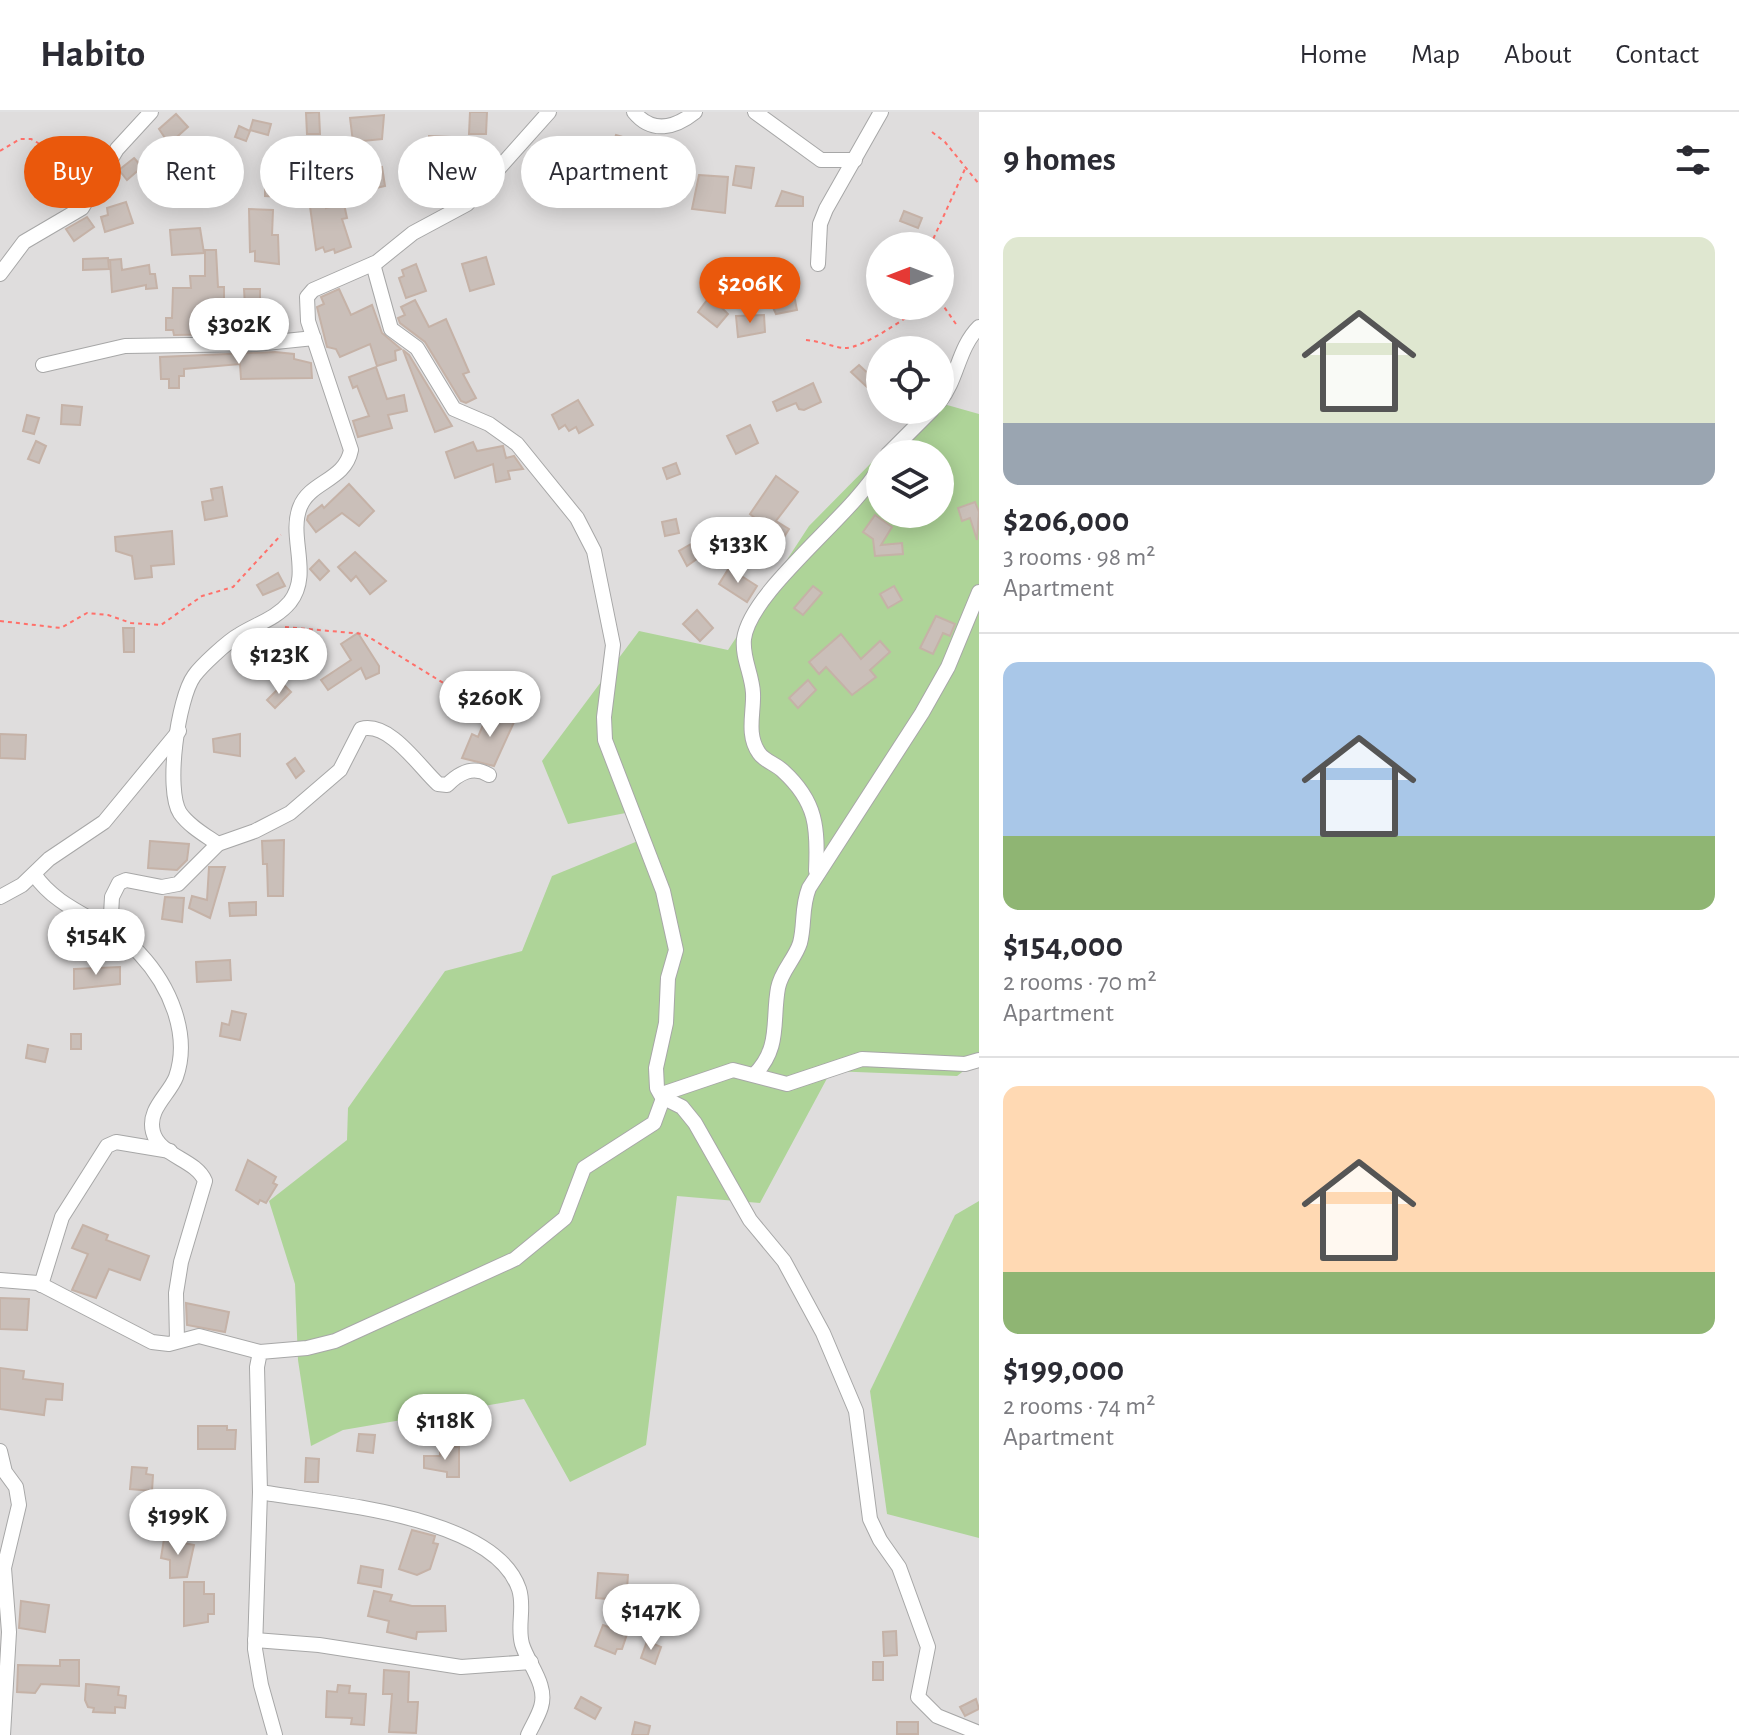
<!DOCTYPE html>
<meta charset="utf-8">
<style>
:root{--surface:#fff;--page:#f2f2f3;--text:#2b2b33;--muted:#7c7c81;--line:#e1e1e2;--accent:#ea580c}
body{margin:0;font-family:"Alegreya Sans",sans-serif;background:var(--page);color:var(--text);height:100vh;display:flex;flex-direction:column;font-size:30px;white-space:nowrap}
*{box-sizing:border-box;margin:0}
p{font-size:26px;color:var(--muted)}
.icon{flex:none;width:44px;height:44px;fill:none;stroke:currentColor;stroke-width:2;stroke-linecap:round;stroke-linejoin:round}
.map{position:relative;flex:1;overflow:hidden}
.sheet{display:flex;flex-direction:column;background:var(--surface);width:760px}
.sheet>*{flex:none}
.banner{position:absolute;left:24px;top:24px;width:760px;height:72px;display:flex;gap:16px}
.needle{width:52px;rotate:270deg}
.buttons{position:absolute;left:866px;top:120px;display:grid;gap:16px}
.buttons a{display:grid;place-items:center;width:88px;height:88px;border-radius:50%;background:var(--surface);box-shadow:0 4px 20px #0003;font-size:40px}
.price{position:absolute;translate:-50% -68px;padding:0 18px;border-radius:28px;background:#fff;color:#222;font-size:26px;line-height:52px;filter:drop-shadow(0 2px 4px #0008)}
.price::after{content:'';position:absolute;left:50%;top:48px;width:24px;height:18px;margin-left:-12px;background:inherit;clip-path:polygon(0 0,100% 0,50% 100%)}
.price.selected{background:var(--accent);color:#fff}
ul{padding:0;list-style:none}
li{display:grid;align-content:center;gap:16px;height:424px;padding:0 24px}
li+li{border-top:2px solid var(--line)}
li span{display:grid;place-items:center;height:248px;border-radius:16px;color:#555}
li>.icon{margin-inline-start:auto}
span .icon{width:144px;height:144px;fill:#fffc;stroke-width:1}
li b{font-size:34px}
h2{display:flex;justify-content:space-between;align-items:center;height:96px;padding:0 24px;font-size:34px}
.tag{padding:0 28px;border-radius:36px;background:var(--surface);box-shadow:0 4px 20px #0003;font-size:28px;line-height:72px}
.tag.selected{background:var(--accent);color:#fff}
header{display:flex;align-items:center;gap:48px;box-sizing:border-box;height:112px;padding:0 40px;background:var(--surface);border-bottom:2px solid var(--line)}
header strong{font-size:38px}
nav{display:flex;gap:44px;margin-inline-start:auto;font-size:28px}
main{display:flex;flex:1;min-height:0}
.map>svg:first-child{display:block}
.residential{fill:#dfdddd;fill-rule:evenodd}
.forest{fill:#aed498}
.building{fill:#cabfb9;stroke:#c5b2a7;stroke-width:2}
.lines{fill:none;stroke-linecap:round;stroke-linejoin:round}
.street-casing{stroke:#a7a7a7;stroke-width:16}
.path{stroke:#ff706a;stroke-width:2;stroke-dasharray:4 4;stroke-linecap:butt}
.street{stroke:#fff;stroke-width:14}
</style>
<header>
<strong>Habito</strong>
<nav><a>Home</a><a>Map</a><a>About</a><a>Contact</a></nav>
</header>
<main>
<div class="map">
<svg width="979" height="1623" viewBox="0 0 979 1623">
<rect width="100%" height="100%" fill="#f2ede6"/>
<path class="residential" d="M0,0H979V1623H0ZM880,134H940V194H880ZM880,238H940V298H880ZM880,342H940V402H880Z"/>
<g class="forest">
<polygon points="940,291 979,302 979,947 957,964 831,959 760,1091 677,1084 646,1333 570,1370 524,1287 343,1318 311,1334 298,1248 295,1172 269,1089 347,1028 348,996 445,859 522,839 552,764 638,729 631,700 568,712 542,649 639,519 728,538 809,414 880,342 880,402 940,402 940,342 880,342 924,298 940,298"/>
<polygon points="979,1089 979,1426 887,1402 870,1279 955,1103"/>
</g>
<g class="building">
<polygon points="319,0 320,22 307,22 306,1"/>
<polygon points="470,0 487,0 486,22 469,22"/>
<polygon points="176,2 188,15 169,32 159,17"/>
<polygon points="384,3 382,27 353,30 350,6"/>
<polygon points="253,8 271,12 268,23 250,18"/>
<polygon points="239,14 250,19 246,29 235,25"/>
<polygon points="616,23 626,26 622,42 611,39"/>
<polygon points="429,24 450,25 448,49 443,49 442,77 434,77 434,89 422,89 422,71 428,72"/>
<polygon points="134,46 142,55 127,68 119,58"/>
<polygon points="736,54 754,56 751,76 733,73"/>
<polygon points="382,55 385,74 367,78 364,58"/>
<polygon points="699,63 728,65 725,101 692,97"/>
<polygon points="165,65 183,66 182,79 165,78"/>
<polygon points="265,65 283,66 282,85 265,84"/>
<polygon points="782,79 803,85 803,94 776,94"/>
<polygon points="308,80 325,80 326,96 344,92 347,106 342,107 351,135 335,141 334,137 325,140 323,135 316,138"/>
<polygon points="126,90 133,111 105,120 101,105 108,103 107,96"/>
<polygon points="249,97 273,98 272,123 278,123 279,152 255,149 255,139 250,140"/>
<polygon points="904,99 922,106 918,116 900,109"/>
<polygon points="87,105 94,115 74,129 66,117"/>
<polygon points="200,116 204,141 172,143 170,118"/>
<polygon points="205,138 216,138 218,175 224,175 224,187 231,187 232,222 174,223 173,218 166,218 166,206 172,206 173,176 191,176 190,164 205,164"/>
<polygon points="486,145 494,172 470,179 462,152"/>
<polygon points="108,146 109,157 83,158 83,147"/>
<polygon points="121,147 122,158 149,153 150,162 155,162 157,176 146,177 146,173 112,180 110,148"/>
<polygon points="416,152 426,179 406,186 399,166 404,164 402,158"/>
<polygon points="791,168 797,198 776,202 770,189 778,187 775,171"/>
<polygon points="244,177 260,177 260,194 245,194"/>
<polygon points="339,177 351,203 372,193 382,221 401,237 395,239 396,248 377,254 370,232 340,245 336,237 327,235 317,195 324,192 321,185"/>
<polygon points="710,184 728,202 717,215 698,200"/>
<polygon points="415,188 429,215 446,207 469,260 463,262 476,286 466,291 461,289 425,230 400,211 398,206 405,203 401,195"/>
<polygon points="764,203 765,220 738,225 736,204"/>
<polygon points="403,238 409,243 452,314 435,320"/>
<polygon points="275,240 294,242 294,247 311,251 312,266 241,267 240,252 184,257 184,264 179,264 179,276 169,276 169,267 161,267 160,245"/>
<polygon points="859,253 874,267 867,275 851,260"/>
<polygon points="376,255 387,287 404,283 407,299 388,303 392,316 358,325 353,309 369,304 357,274 353,276 349,265"/>
<polygon points="813,271 821,290 804,298 799,297 796,291 777,299 773,290"/>
<polygon points="578,288 593,313 579,321 576,315 569,319 565,313 559,317 552,303"/>
<polygon points="62,293 82,295 80,313 61,312"/>
<polygon points="27,303 39,306 34,322 23,319"/>
<polygon points="750,313 758,331 736,342 727,324"/>
<polygon points="36,329 46,334 39,351 28,347"/>
<polygon points="473,330 477,339 503,334 506,346 514,344 523,357 508,359 510,367 496,370 493,352 455,366 446,340"/>
<polygon points="676,351 680,362 667,367 663,356"/>
<polygon points="776,364 798,380 776,409 789,417 779,433 763,423 767,416 750,402"/>
<polygon points="349,372 374,399 359,414 342,401 316,420 307,408 308,404 322,393 324,396"/>
<polygon points="222,375 227,404 205,408 202,390 213,388 211,377"/>
<polygon points="975,390 979,400 977,428 970,406 962,409 958,396"/>
<polygon points="875,403 892,415 881,433 902,431 903,442 875,444 873,427 863,420"/>
<polygon points="676,407 679,421 665,424 662,410"/>
<polygon points="172,419 174,452 151,454 152,465 135,467 132,444 116,439 115,425"/>
<polygon points="705,424 712,436 687,454 679,439"/>
<polygon points="355,440 386,469 370,482 356,464 351,469 338,455"/>
<polygon points="319,448 329,459 320,468 310,457"/>
<polygon points="729,456 757,474 747,490 719,472"/>
<polygon points="278,461 285,474 263,483 257,473"/>
<polygon points="813,474 822,481 803,503 794,496"/>
<polygon points="894,474 902,488 888,496 880,482"/>
<polygon points="697,498 713,516 700,529 683,512"/>
<polygon points="936,504 955,512 950,524 943,521 933,542 920,536"/>
<polygon points="123,516 134,516 134,540 124,540"/>
<polygon points="358,521 379,554 379,561 366,567 361,556 328,578 321,568 351,548 341,532"/>
<polygon points="841,522 861,547 880,529 890,540 870,558 876,565 852,583 826,555 819,562 809,550"/>
<polygon points="808,568 816,578 798,596 789,586"/>
<polygon points="283,572 291,580 275,596 267,588"/>
<polygon points="490,596 515,608 494,654 462,646 472,622 478,625"/>
<polygon points="0,622 26,623 25,647 0,646"/>
<polygon points="240,622 240,644 214,640 213,627"/>
<polygon points="295,646 304,659 296,666 287,652"/>
<polygon points="284,728 283,784 268,784 267,752 263,752 262,729"/>
<polygon points="150,729 189,732 187,748 177,758 148,756"/>
<polygon points="209,755 225,755 210,806 189,796 192,784 207,788"/>
<polygon points="165,785 184,786 182,810 162,807"/>
<polygon points="256,790 256,803 230,804 229,791"/>
<polygon points="230,848 231,868 197,870 196,850"/>
<polygon points="120,855 120,872 74,877 74,857"/>
<polygon points="232,899 246,902 240,928 220,924 222,911 229,913"/>
<rect x="71" y="922" width="10" height="15"/>
<polygon points="28,933 48,937 45,950 26,946"/>
<polygon points="248,1048 276,1065 273,1071 277,1073 266,1091 260,1088 258,1092 236,1078"/>
<polygon points="83,1113 108,1123 106,1128 149,1144 140,1168 109,1157 96,1186 72,1178 88,1142 72,1136"/>
<polygon points="0,1186 29,1187 27,1218 0,1217"/>
<polygon points="186,1191 229,1200 225,1220 187,1213"/>
<polygon points="0,1256 24,1259 23,1267 63,1272 62,1288 46,1287 44,1303 0,1297"/>
<polygon points="198,1314 227,1314 227,1318 236,1318 235,1337 198,1337"/>
<polygon points="359,1322 375,1323 373,1341 357,1339"/>
<polygon points="440,1335 459,1335 459,1365 447,1365 447,1360 424,1356 424,1344 440,1344"/>
<polygon points="306,1346 319,1347 318,1370 305,1370"/>
<polygon points="132,1355 147,1356 146,1362 153,1363 152,1379 130,1377"/>
<polygon points="412,1418 435,1424 433,1431 438,1432 430,1457 417,1463 399,1457"/>
<polygon points="164,1427 194,1433 187,1465 170,1466 170,1448 161,1446"/>
<polygon points="361,1454 383,1458 381,1475 358,1471"/>
<polygon points="598,1461 628,1463 627,1477 665,1479 663,1503 646,1502 643,1521 631,1519 635,1492 607,1491 608,1487 596,1486"/>
<polygon points="184,1470 204,1470 204,1482 214,1482 214,1502 208,1502 208,1510 184,1514"/>
<polygon points="374,1479 392,1483 390,1489 412,1494 445,1494 446,1519 417,1520 416,1527 387,1520 389,1509 368,1504"/>
<polygon points="21,1489 49,1493 45,1520 19,1516"/>
<polygon points="603,1513 627,1522 622,1537 617,1537 615,1542 595,1534"/>
<polygon points="896,1519 897,1543 884,1544 883,1520"/>
<polygon points="647,1529 661,1535 655,1552 641,1546"/>
<polygon points="60,1548 79,1548 79,1574 41,1572 35,1581 17,1580 18,1553 60,1554"/>
<rect x="873" y="1550" width="10" height="18"/>
<polygon points="384,1558 409,1560 408,1590 418,1590 416,1621 389,1620 392,1582 383,1582"/>
<polygon points="86,1572 119,1575 118,1583 126,1584 125,1596 115,1595 115,1601 93,1600 94,1596 88,1595 85,1588"/>
<polygon points="338,1573 350,1574 349,1581 366,1582 364,1613 351,1612 352,1606 326,1605 327,1579 337,1580"/>
<polygon points="581,1585 601,1596 595,1607 575,1596"/>
<polygon points="976,1587 979,1597 965,1604 960,1595"/>
<polygon points="635,1610 650,1614 648,1623 632,1623"/>
<rect x="897" y="1610" width="21" height="12"/>
</g>
<g class="lines">
<g class="street-casing">
<g id="street">
<path d="M634,0C652,22 675,16 695,0"/>
<polyline points="755,0 821,48 855,48"/>
<polyline points="373,152 391,217 417,236 454,297 489,312 517,332 577,406 594,439 613,533 604,605 605,628 663,779 676,838 668,866 666,911 656,956 657,976 662,985 682,995 695,1011 750,1108 784,1149 823,1221 856,1299 870,1407 880,1428 899,1455 928,1535 918,1585 937,1604 979,1621"/>
<polyline points="818,152 820,112 826,97 881,0"/>
<polyline points="0,162 24,130 82,96 117,37 151,0"/>
<polyline points="43,253 125,234 256,232 314,226"/>
<path d="M940,289C958,266 958,236 979,215"/>
<polyline points="888,342 932,298"/>
<path d="M218,732C205,723 189,714 180,701C165,678 178,586 194,564C201,554 228,529 239,523C256,512 276,507 290,490C312,462 288,425 300,395C310,369 345,369 351,338L308,209L307,185L313,178L377,150L413,121L467,92L549,0"/>
<path d="M816,759C818,716 817,690 783,659C776,652 764,649 759,641C746,623 754,600 753,581C752,562 742,546 744,527C750,479 852,404 880,355"/>
<path d="M34,762C61,802 110,808 140,842C169,873 191,922 176,965C169,983 147,997 153,1020C159,1044 196,1047 205,1069L181,1150L176,1181L177,1229"/>
<polyline points="0,785 22,773 49,747 104,710 179,619"/>
<path d="M110,820L112,785L119,771L126,768L162,775L178,772L218,732L255,719L290,701L340,658L361,617C390,609 420,656 438,672L447,673C459,661 473,653 489,663"/>
<path d="M754,963C781,936 772,909 778,876C781,859 795,847 800,831C805,812 801,796 809,776L922,601L948,555L979,480"/>
<polyline points="0,1168 38,1171 152,1230 169,1232 199,1224 260,1240"/>
<polyline points="41,1173 62,1105 107,1034 116,1030 170,1039"/>
<polyline points="0,1339 5,1360 16,1375 19,1393 4,1456 9,1520 3,1623"/>
<path d="M260,1380C329,1392 494,1403 519,1477C525,1495 517,1514 522,1532C528,1552 548,1573 541,1595C538,1605 532,1614 528,1623"/>
<polyline points="255,1528 319,1533 461,1555 531,1550"/>
<polyline points="275,1623 261,1573 255,1537 260,1380 257,1255 260,1240 307,1236 335,1229 515,1147 565,1106 584,1056 654,1011 665,981 733,958 787,972 862,947 965,952 979,948"/>
</g>
</g>
<g class="path">
<polyline points="932,20 945,30 979,72"/>
<path d="M0,39L20,27H31C52,37 61,63 89,54"/>
<polyline points="930,134 965,57"/>
<polyline points="940,189 958,215"/>
<path d="M806,228C820,229 832,235 844,236C863,237 906,205 924,194"/>
<polyline points="0,509 61,516 87,501 108,503 131,511 161,513 202,484 233,475 281,423"/>
<polyline points="285,515 364,522 479,593 493,597"/>
</g>
<use href="#street" class="street"/>
</g>
</svg>
<div class="buttons">
<a><svg class="needle" viewBox="-14 -14 28 28"><path d="M0-13l5 13h-10z" fill="#e53935"/><path d="M0 13l5-13h-10z" fill="#7c7c81"/></svg></a>
<a><svg class="icon" aria-label="locate" viewBox="0 0 24 24"><circle cx="12" cy="12" r="6"/><path d="M12 2v4M12 18v4M2 12h4M18 12h4"/></svg></a>
<a><svg class="icon" aria-label="layers" viewBox="0 0 24 24"><path d="M12 4l9 5-9 5-9-5zM3 14l9 5 9-5"/></svg></a>
</div>
<b class="price selected" style="left:750px;top:213px">$206K</b>
<b class="price" style="left:239px;top:254px">$302K</b>
<b class="price" style="left:738px;top:473px">$133K</b>
<b class="price" style="left:279px;top:584px">$123K</b>
<b class="price" style="left:490px;top:627px">$260K</b>
<b class="price" style="left:96px;top:865px">$154K</b>
<b class="price" style="left:445px;top:1350px">$118K</b>
<b class="price" style="left:178px;top:1445px">$199K</b>
<b class="price" style="left:651px;top:1540px">$147K</b>
<div class="banner">
<a class="tag selected">Buy</a>
<a class="tag">Rent</a>
<a class="tag">Filters</a>
<a class="tag">New</a>
<a class="tag">Apartment</a>
</div>
</div>
<section class="sheet">
<h2>9 homes<svg class="icon" aria-label="filters" viewBox="0 0 24 24"><path d="M4 7h16M4 17h16"/><circle cx="9" cy="7" r="2"/><circle cx="15" cy="17" r="2"/></svg></h2>
<ul>
<li><span style="background:linear-gradient(#dfe7d0 75%,#9aa5b1 0)"><svg class="icon" aria-label="home" viewBox="0 0 24 24"><path d="M3 11l9-7 9 7M6 9v11h12V9"/></svg></span><div><b>$206,000</b><p>3 rooms · 98 m²</p><p>Apartment</p></div></li>
<li><span style="background:linear-gradient(#a9c7e8 70%,#8fb573 0)"><svg class="icon" aria-label="home" viewBox="0 0 24 24"><path d="M3 11l9-7 9 7M6 9v11h12V9"/></svg></span><div><b>$154,000</b><p>2 rooms · 70 m²</p><p>Apartment</p></div></li>
<li><span style="background:linear-gradient(#ffd9b3 75%,#8fb573 0)"><svg class="icon" aria-label="home" viewBox="0 0 24 24"><path d="M3 11l9-7 9 7M6 9v11h12V9"/></svg></span><div><b>$199,000</b><p>2 rooms · 74 m²</p><p>Apartment</p></div></li>
</ul>
</section>
</main>
